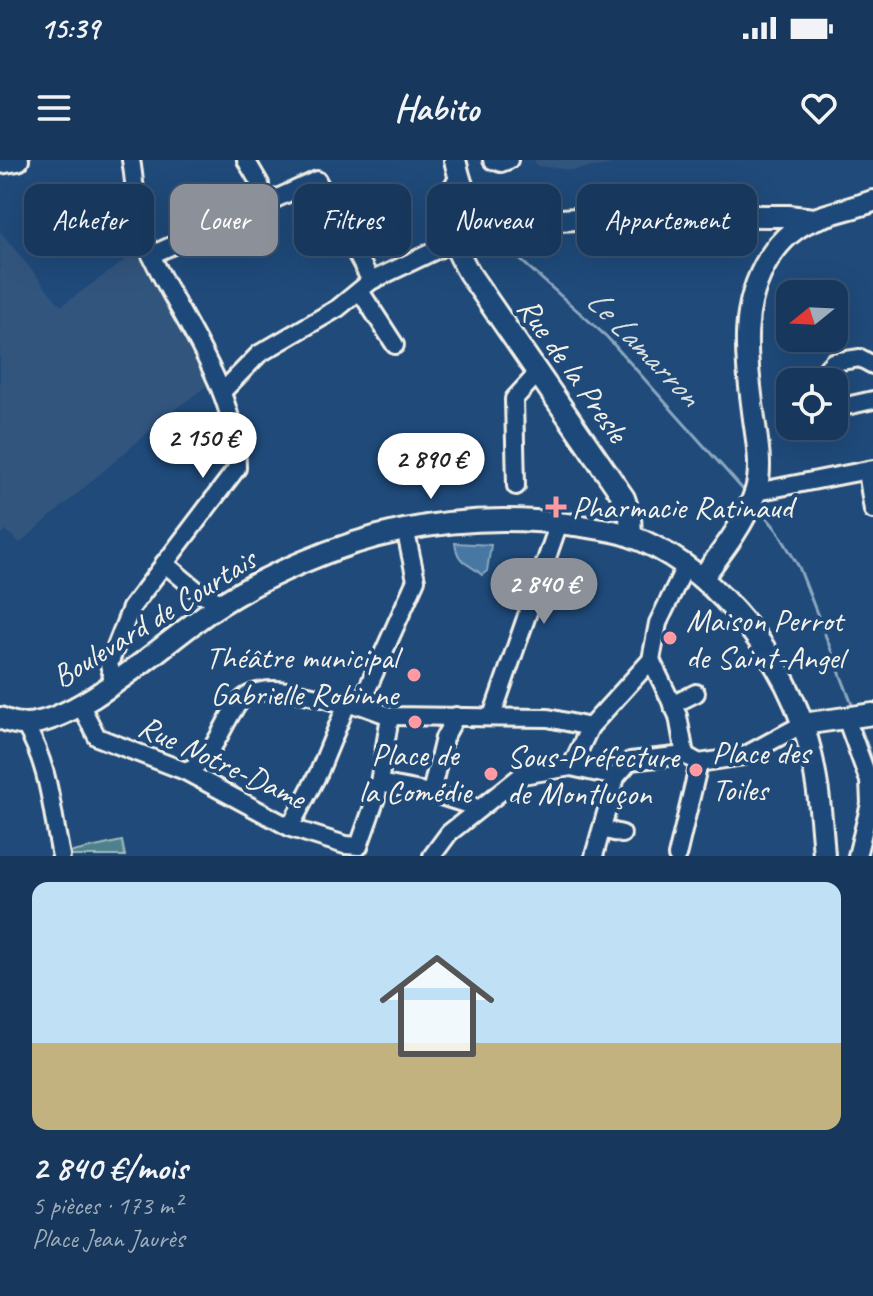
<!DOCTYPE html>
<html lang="fr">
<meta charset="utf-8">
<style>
:root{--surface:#17385c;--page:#203f62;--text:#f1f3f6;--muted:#9eacbb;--line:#365272;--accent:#8c9099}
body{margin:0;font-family:Caveat,sans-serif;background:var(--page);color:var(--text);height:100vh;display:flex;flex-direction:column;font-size:30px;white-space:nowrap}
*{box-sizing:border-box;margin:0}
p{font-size:26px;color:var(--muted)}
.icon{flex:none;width:44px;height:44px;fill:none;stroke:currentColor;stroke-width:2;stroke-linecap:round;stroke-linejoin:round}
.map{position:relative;height:696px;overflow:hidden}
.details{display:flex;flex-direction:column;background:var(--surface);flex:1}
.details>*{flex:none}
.top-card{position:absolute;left:24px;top:24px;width:826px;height:72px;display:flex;gap:16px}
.needle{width:52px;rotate:252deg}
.controls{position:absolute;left:776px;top:120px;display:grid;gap:16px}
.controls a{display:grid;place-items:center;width:72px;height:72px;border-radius:16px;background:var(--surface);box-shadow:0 8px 32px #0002,0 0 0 2px var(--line);font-size:40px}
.price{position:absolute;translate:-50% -68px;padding:0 18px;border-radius:28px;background:#fff;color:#222;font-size:26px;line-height:52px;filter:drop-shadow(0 2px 4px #0008)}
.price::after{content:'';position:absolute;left:50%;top:48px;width:24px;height:18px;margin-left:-12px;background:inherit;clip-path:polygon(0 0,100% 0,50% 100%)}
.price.active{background:var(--accent);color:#fff}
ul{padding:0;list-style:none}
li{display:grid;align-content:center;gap:16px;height:424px;padding:0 32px}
li span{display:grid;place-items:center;height:248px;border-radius:16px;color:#555}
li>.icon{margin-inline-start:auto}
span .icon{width:144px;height:144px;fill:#fffc;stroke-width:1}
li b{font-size:34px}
.chip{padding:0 28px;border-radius:16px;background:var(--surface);box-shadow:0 8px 32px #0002,0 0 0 2px var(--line);font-size:28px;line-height:72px}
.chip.active{background:var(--accent);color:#fff}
.status{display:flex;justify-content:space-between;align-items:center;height:56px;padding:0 40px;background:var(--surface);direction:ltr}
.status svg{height:22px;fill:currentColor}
header{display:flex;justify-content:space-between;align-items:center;height:104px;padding:0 32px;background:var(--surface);font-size:36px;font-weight:600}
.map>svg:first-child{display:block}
.built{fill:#33547e}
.green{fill:#4d818d;stroke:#a0b9ba;stroke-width:2}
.water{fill:#4677a3;stroke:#8ca8bf;stroke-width:2}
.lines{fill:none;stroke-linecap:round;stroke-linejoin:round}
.stream{stroke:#8ca8bf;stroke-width:3}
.minor-casing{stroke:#f4f1e8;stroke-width:22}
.major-casing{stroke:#f4f1e8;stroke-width:26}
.minor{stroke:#1f4a7a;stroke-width:16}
.major{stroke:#1f4a7a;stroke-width:20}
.poi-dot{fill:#ff9aa2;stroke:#1f4a7a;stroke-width:3}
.labels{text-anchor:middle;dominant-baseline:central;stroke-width:8;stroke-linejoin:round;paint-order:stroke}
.street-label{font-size:32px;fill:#f4f1e8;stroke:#1f4a7a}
.poi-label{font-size:32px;fill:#f4f1e8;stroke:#1f4a7a;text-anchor:start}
.water-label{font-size:34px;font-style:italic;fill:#dadfde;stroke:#1f4a7a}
</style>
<div class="status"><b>15:39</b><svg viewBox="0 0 49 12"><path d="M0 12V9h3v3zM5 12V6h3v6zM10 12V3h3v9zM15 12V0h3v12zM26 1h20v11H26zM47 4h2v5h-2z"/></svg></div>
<header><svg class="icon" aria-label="menu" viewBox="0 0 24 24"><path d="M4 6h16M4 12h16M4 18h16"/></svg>Habito<svg class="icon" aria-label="heart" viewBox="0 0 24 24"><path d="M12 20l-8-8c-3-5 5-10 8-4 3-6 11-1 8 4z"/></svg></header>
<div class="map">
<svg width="873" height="696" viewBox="0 0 873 696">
<rect width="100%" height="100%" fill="#1f4a7a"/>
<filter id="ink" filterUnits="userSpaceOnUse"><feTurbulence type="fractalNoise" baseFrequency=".0125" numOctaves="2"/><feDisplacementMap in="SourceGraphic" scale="16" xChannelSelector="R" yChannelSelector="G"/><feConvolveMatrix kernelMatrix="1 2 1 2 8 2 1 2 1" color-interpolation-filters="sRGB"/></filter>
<g filter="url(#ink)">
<g class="built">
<polygon points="534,0 615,0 608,5 572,10 537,6"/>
<polygon points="0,71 61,146 138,91 208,225 174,250 20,383 6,371 0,376"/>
</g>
<polygon class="green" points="122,681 125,696 68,696 68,693"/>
<path class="water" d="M455,383L491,385L487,411L482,415C468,402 458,405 455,383Z"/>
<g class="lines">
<g class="stream">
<polyline points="497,79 607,177 746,333"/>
<polyline points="757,346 777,370 799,407 853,547"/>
<polyline points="860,566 873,601"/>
</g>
<g class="minor-casing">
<g id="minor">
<polyline points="246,0 260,24"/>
<polyline points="492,0 501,3 509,0"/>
<polyline points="151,95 317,20 371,121"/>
<polyline points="360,131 395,185"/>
<polyline points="830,222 828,207 833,202 860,198 873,205"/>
<polyline points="222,232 259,194 338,148 371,121 453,82"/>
<polyline points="834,242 842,247 873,240"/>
<polyline points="867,311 873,350"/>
<polyline points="516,326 514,239 538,213"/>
<polyline points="756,332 873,309"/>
<polyline points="405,368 416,420 360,545 390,556 548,558 590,567"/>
<polyline points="164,403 200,433 222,443"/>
<polyline points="651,500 678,556 685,595"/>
<path d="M114,524L109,504L131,448L237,308C237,225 178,158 146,84C135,59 136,27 131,0"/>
<polyline points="80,544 97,577 185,611 291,668 345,685 359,686"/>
<polyline points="672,545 696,533"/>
<polyline points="492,556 559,363"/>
<polyline points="846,558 869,621 870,644 857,696"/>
<path d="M25,565C50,608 51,648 61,696"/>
<polyline points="699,603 744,596 803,564"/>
<polyline points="571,607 590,567 651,500 658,463 686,405"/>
<path d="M185,611C220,599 224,547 249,535C272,524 306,534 329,540C341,543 348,547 360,545"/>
<polyline points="379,623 431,633 478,648"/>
<polyline points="431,633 444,578 456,556"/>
<polyline points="290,667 319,612 346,546"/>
<polyline points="602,669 622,674"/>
<polyline points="359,686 377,635 390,556"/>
<polyline points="432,696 449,673 522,615 571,607 616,617"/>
<polyline points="594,696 616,617 630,601 685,595 699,603"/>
<polyline points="677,696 699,603"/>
</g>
</g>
<g class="major-casing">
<g id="major">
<path d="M455,0C460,20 464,42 483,53C508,67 597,57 629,56C682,55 735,56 788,56L814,59"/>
<polyline points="0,3 18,0"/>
<path d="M455,26C449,69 448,75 469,113L624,338L630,356L631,376"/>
<polyline points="453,82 484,70 514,66"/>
<path d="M702,418C722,392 746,362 756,330C763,305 756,277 753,251C746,196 739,147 769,98C780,81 795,66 815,59C833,52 854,48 873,41"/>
<path d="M0,558C7,561 15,564 23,564C77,565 167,480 212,450C240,431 272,415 303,402C391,364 481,352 575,365C592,368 611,369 628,375C708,404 776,486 803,565C817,607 821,652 824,696"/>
<polyline points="803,564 873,554"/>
</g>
</g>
<use href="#minor" class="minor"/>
<use href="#major" class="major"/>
</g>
</g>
<g class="poi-dot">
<path d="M552 335h8v8h8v8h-8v8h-8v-8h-8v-8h8z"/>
<circle cx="670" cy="478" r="8"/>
<circle cx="414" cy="515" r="8"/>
<circle cx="415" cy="562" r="8"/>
<circle cx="696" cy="610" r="8"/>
<circle cx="491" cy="614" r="8"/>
</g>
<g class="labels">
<g class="street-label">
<text transform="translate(573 210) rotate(55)">Rue de la Presle</text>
<text transform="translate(154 458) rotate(-32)">Boulevard de Courtais</text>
<text transform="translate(222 602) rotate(25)">Rue Notre-Dame</text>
</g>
<g class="poi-label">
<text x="572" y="347">Pharmacie Ratinaud</text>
<text x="686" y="460">Maison Perrot<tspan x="686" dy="37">de Saint-Angel</tspan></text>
<text x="398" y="497" text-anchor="end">Théâtre municipal<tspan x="398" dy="37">Gabrielle Robinne</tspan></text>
<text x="712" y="592">Place des<tspan x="712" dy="37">Toiles</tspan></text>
<text x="415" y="594" text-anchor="middle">Place de<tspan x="415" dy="37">la Comédie</tspan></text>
<text x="507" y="596">Sous-Préfecture<tspan x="507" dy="37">de Montluçon</tspan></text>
</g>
<g class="water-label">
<text transform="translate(644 187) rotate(46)">Le Lamarron</text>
</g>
</g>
</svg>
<div class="controls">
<a><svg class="needle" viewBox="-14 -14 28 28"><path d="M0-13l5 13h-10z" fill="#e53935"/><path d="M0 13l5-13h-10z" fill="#9eacbb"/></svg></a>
<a><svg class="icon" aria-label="locate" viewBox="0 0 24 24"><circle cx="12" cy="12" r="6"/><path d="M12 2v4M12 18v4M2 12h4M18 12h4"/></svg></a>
</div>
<b class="price" style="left:203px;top:320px">2 150 €</b>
<b class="price" style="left:431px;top:341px">2 890 €</b>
<b class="price active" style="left:544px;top:466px">2 840 €</b>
<div class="top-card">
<a class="chip">Acheter</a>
<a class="chip active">Louer</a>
<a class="chip">Filtres</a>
<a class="chip">Nouveau</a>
<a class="chip">Appartement</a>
</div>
</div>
<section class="details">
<ul>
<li><span style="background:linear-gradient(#bfe0f5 65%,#c2b280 0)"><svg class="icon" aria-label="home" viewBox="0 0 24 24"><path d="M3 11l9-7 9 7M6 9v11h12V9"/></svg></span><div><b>2 840 €/mois</b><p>5 pièces · 173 m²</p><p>Place Jean Jaurès</p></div></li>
</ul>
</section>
